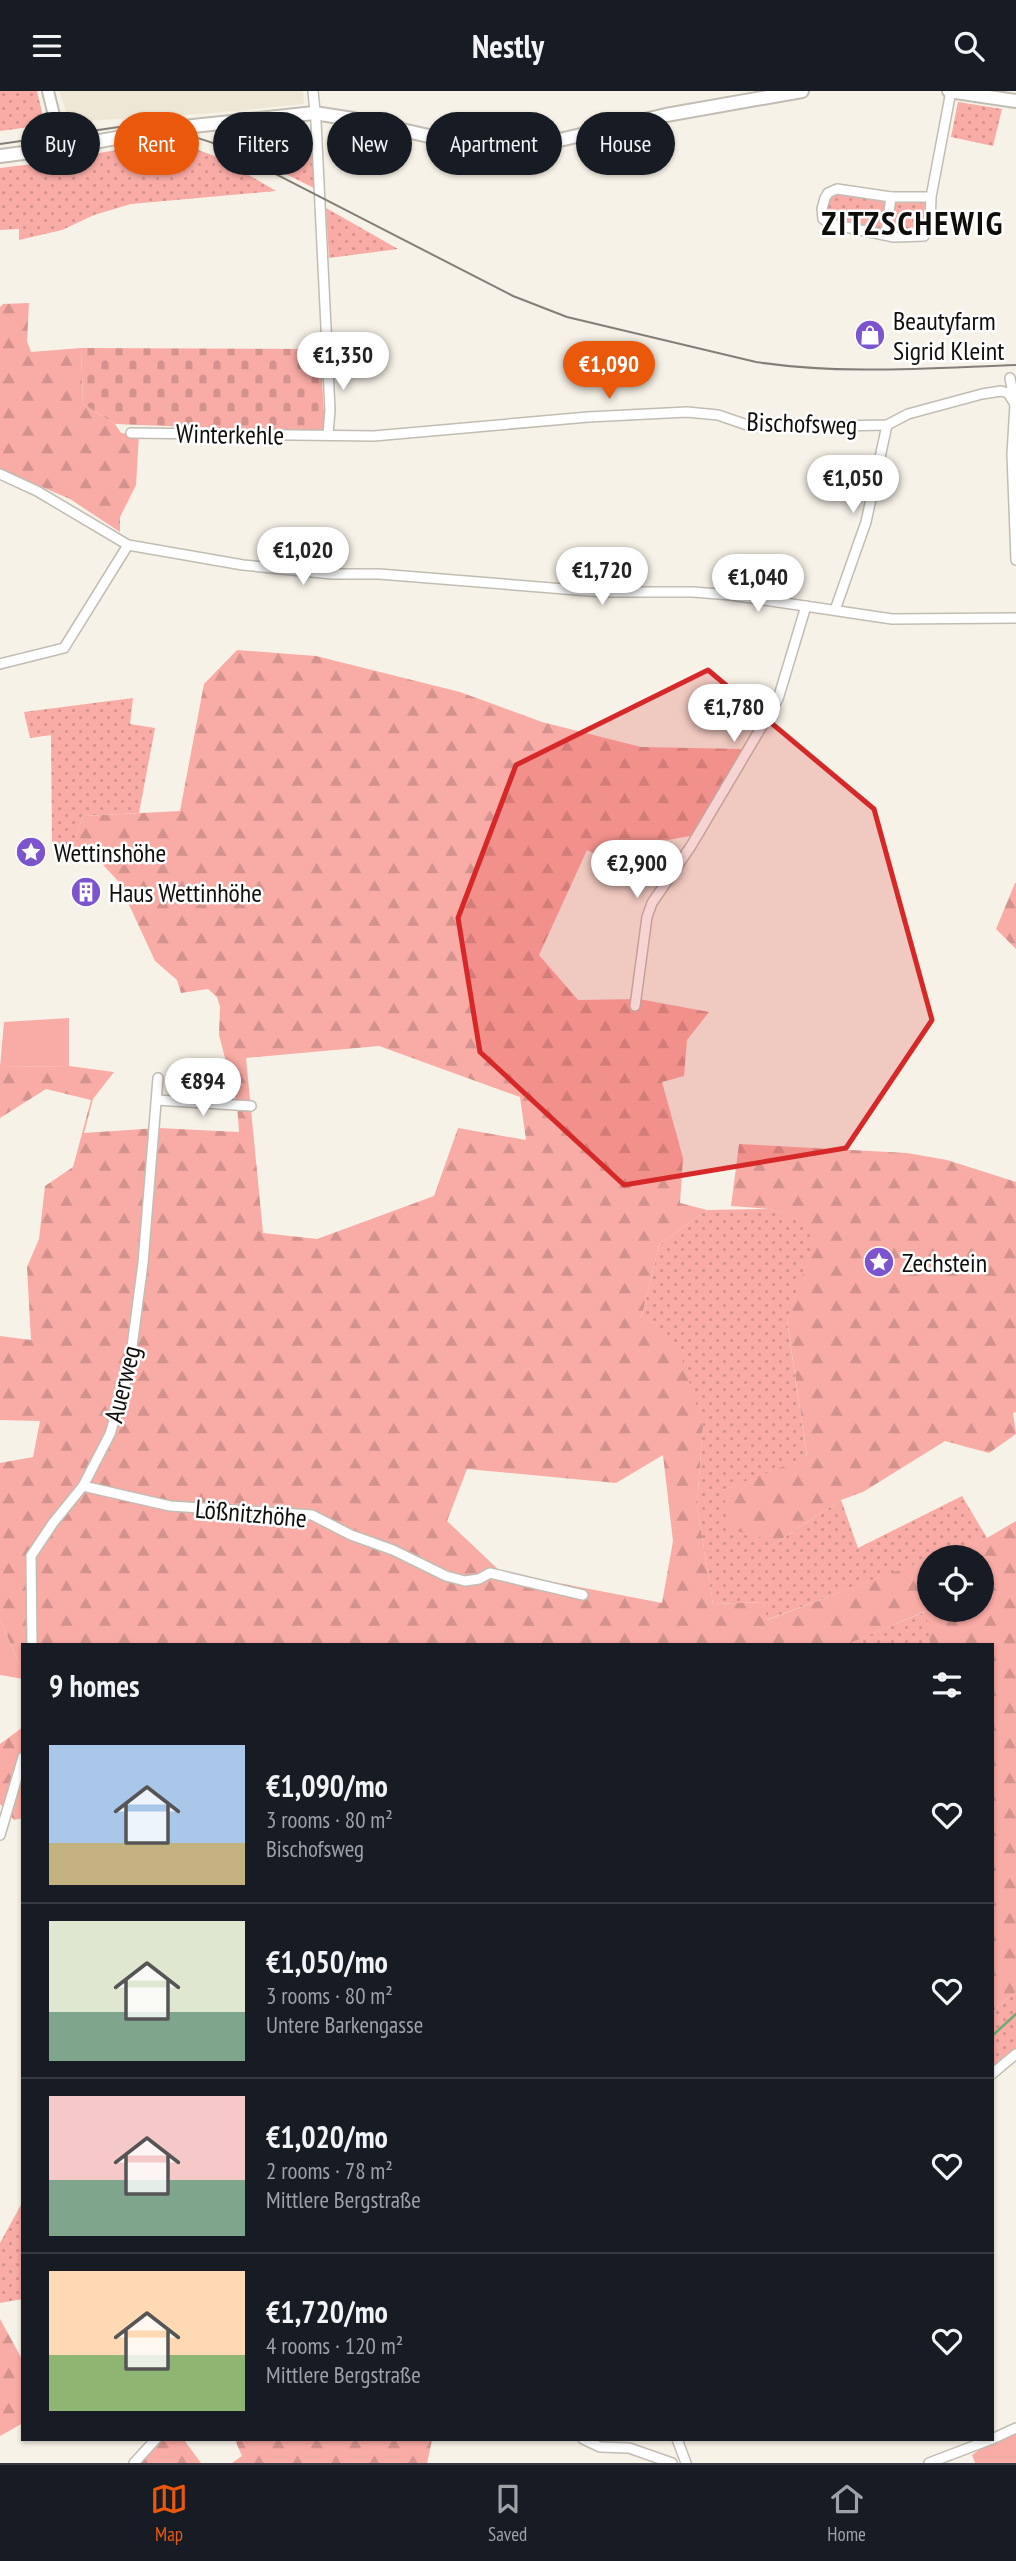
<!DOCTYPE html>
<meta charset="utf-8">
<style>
:root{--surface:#171b24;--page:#20242c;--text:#f1f3f6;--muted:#9ea1a6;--line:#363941;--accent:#ea580c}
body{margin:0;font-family:"PT Sans Narrow",sans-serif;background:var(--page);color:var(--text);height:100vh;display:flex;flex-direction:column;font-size:26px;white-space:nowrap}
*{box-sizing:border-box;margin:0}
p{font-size:23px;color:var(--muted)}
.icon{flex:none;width:38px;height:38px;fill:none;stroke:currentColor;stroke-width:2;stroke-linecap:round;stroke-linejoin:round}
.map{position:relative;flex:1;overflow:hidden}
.drawer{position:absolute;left:21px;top:1552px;width:973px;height:798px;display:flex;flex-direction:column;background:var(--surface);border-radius:0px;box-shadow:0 2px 5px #0004}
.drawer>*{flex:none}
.hud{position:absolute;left:21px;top:21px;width:975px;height:63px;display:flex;gap:14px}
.buttons{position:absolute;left:917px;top:1454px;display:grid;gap:14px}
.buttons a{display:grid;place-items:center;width:77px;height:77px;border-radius:50%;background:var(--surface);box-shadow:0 2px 5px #0004;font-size:35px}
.price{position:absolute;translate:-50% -60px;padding:0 16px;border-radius:24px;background:#fff;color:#222;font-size:23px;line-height:46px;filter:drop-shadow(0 2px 4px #0008)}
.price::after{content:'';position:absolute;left:50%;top:42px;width:21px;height:16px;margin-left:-10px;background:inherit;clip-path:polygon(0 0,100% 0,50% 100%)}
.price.active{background:var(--accent);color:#fff}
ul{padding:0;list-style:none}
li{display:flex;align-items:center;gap:21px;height:175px;padding:0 28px}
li+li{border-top:2px solid var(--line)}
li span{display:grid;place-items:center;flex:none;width:196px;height:140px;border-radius:0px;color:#555}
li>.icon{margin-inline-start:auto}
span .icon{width:84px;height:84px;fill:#fffc;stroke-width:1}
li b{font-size:30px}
h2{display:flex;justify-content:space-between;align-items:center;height:84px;padding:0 28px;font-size:30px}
.pill{padding:0 24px;border-radius:32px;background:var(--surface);box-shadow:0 2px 5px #0004;font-size:24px;line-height:63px}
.pill.active{background:var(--accent);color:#fff}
header{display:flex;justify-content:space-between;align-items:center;height:91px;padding:0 28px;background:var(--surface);font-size:32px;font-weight:600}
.tab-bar{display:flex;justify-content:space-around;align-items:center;height:98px;border-top:2px solid var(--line);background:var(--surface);font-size:19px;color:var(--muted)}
.tab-bar a{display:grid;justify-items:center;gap:4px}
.tab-bar .active{color:var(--accent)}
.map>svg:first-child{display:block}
.built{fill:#efe7d5}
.grass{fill:url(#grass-dots)}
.forest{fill:url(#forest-firs);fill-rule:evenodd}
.cemetery{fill:url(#cemetery-stones)}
.garden{fill:#f9aba5}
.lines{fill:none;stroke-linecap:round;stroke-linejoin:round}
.stream{stroke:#71a972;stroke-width:2.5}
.minor-casing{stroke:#c2bdb3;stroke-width:12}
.tertiary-casing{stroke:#c2bdb3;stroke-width:14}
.secondary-casing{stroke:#c2bdb3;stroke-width:16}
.minor{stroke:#fff;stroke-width:9}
.tertiary{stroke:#fff;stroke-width:10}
.secondary{stroke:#fff;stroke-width:12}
.tram{stroke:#837f78;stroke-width:2}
.marked{fill:#d62828;fill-opacity:0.2;stroke:#d62828;stroke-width:5;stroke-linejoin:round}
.labels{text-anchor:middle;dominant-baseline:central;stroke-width:5;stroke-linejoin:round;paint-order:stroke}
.poi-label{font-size:26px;fill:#100e0b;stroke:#fff;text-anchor:start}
.street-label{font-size:26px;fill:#100e0b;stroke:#fff}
.district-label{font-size:33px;font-weight:bold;letter-spacing:2px;fill:#100e0b;stroke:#fff}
</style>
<header><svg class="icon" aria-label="menu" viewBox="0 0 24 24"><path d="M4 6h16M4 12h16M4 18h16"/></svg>Nestly<svg class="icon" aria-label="search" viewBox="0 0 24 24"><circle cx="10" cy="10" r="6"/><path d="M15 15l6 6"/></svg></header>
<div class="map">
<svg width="1016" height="2372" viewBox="0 0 1016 2372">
<defs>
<pattern id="grass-dots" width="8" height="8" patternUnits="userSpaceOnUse" patternTransform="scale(1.75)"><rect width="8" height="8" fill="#f9aba5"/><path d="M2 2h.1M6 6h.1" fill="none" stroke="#d4928d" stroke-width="1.8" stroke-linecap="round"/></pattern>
<pattern id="forest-firs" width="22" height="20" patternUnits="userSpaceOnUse" patternTransform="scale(1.75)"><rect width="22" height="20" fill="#f9aba5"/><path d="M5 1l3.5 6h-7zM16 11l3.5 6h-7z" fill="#d4928d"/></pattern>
<pattern id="cemetery-stones" width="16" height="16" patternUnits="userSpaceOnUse" patternTransform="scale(1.75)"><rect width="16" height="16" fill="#f9aba5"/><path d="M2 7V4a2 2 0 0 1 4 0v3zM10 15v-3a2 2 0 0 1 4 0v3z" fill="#d4928d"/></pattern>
</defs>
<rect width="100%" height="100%" fill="#f7f2e7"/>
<polygon class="built" points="59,0 303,0 304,13 213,22 70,31"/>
<g class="grass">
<polygon points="0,0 37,0 45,34 0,40"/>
<polygon points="958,11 1002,18 993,55 951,46"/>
<polygon points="299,33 312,41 316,98 223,52 225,41"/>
<polygon points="171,49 220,67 276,100 131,113 94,124 62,139 19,149 19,138 0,139 0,77 50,71"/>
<path d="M836,101L884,107L886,110L883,138L829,129L825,124C826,114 827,107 836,101Z"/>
<polygon points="895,109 925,110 924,140 920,142 897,143 892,139"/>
<polygon points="326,117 398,158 329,167"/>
<polygon points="133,607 130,633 155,637 139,722 83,725 71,760 56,760 52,753 51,644 30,647 24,621"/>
<polygon points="770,1118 811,1133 816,1148 787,1230 807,1367 723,1399 777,1451 841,1409 858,1457 962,1405 987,1447 766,1529 764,1511 713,1513 697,1415 703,1334 641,1228 659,1154 707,1119"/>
<polygon points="927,1520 930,1554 849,1554 849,1552"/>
<polygon points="1016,1901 1016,1959 992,1979 992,1921"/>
<polygon points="23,2110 23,2208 0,2212 0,2152"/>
</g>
<g class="forest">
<polygon points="29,212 27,250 31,261 81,257 83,313 115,333 121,342 139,344 136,394 120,426 120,441 70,408 0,378 0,216 3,213"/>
<path d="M237,559L316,565L460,601L542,631L641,656L742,658L690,745L651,752L645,774L651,780L646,793L630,781L587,759L539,864L578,909L639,908L709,921L687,949L684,985L662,991L683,1067L680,1112L707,1119L659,1154L641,1228L680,1262L703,1335L697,1415L713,1513L764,1511L767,1529L929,1468V1519H982V1466H934L987,1447L1016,1430V1901L992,1921V1554H930L926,1520L850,1552L849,1554H23V1583L0,1528V1372L33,1366L40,1330L0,1329V1245L31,1249L27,1176L39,1148L45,1095L73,1076L91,1009L46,998L0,1027V976L69,975L114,981L93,1008L84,1042L158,1037L239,1041L237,1013L219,944L220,916L217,906L208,898L181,902L177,889L155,870L118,790L93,763L72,764L71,760L83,725L180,720L204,593ZM379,955L520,1006L526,1049L458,1037L434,1105L317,1148L263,1142L246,967ZM663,1364L673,1450L662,1512L501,1481L447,1430L467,1378L616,1392Z"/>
<polygon points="1015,792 1016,792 1016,858 996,838"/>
<polygon points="739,1053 907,1062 947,1069 1016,1091 1016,1321 1013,1322 1016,1343 989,1362 945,1350 863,1401 841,1409 777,1451 730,1438 723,1399 807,1366 787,1229 815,1148 810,1133 770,1118 731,1115"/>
<polygon points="23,1636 23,1727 14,1729 0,1713 0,1653"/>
<polygon points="0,2228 23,2270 23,2332 0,2345"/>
<polygon points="162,2348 184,2349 201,2372 140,2372"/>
<polygon points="235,2349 432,2349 427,2372 232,2372 242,2365"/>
</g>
<polygon class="cemetery" points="81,257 320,258 325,337 322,341 115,333 83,313"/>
<g class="garden">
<polygon points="69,927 69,975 0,976 4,931"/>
<polygon points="0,1528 23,1583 23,1588 0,1584"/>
<polygon points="1016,2331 1016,2372 975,2372 972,2364"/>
</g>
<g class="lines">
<polyline class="stream" points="992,1945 1016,1923"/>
<g class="minor-casing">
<g id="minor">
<polyline points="313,0 316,31 330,319 328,343"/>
<polyline points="931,106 891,106 837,98 828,102 825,107 822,118 823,128 831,133 894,146 924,145 930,134 931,106 951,0"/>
<polyline points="886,143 891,106"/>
<polyline points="1010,287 1015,313 1012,363 1016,469"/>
<polyline points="131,342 374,345 588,326 687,321 718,324 750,335 784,336 887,334 908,323 982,303 1001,300 1008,302 1015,313"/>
<polyline points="0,383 37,400 128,454 243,474 332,483 379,483 602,501 693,501 731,504 892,528 1016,527"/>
<polyline points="835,519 866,431 887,334"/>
<polyline points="0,573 64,557 128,454"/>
<polyline points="635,915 647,826 652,812 691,755 778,608 806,515"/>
<polyline points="157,1009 251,1015"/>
<polyline points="83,1395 170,1415 312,1424 351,1444 393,1459 446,1485 465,1490 479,1488 490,1482 583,1504"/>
<polyline points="32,1554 31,1465 53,1432 83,1395 110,1343 129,1279 143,1172 158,987"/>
<polyline points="0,1744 23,1666"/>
<polyline points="992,1983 1016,1963"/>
<polyline points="583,2348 600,2356 629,2357 672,2372"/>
<polyline points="677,2348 686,2372"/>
<polyline points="992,2348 1016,2337"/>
<polyline points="134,2372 156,2348"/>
<polyline points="929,2372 992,2348"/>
</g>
</g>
<g class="tertiary-casing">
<polyline id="tertiary" points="48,0 62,57"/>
</g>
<g class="secondary-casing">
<g id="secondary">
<polyline points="949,0 1016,10"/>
<polyline points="0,65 62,57 165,38 314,22 353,28 469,54 523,55 551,51 666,24 802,0"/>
</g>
</g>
<use href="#minor" class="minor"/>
<use href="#tertiary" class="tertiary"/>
<use href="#secondary" class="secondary"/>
<path class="tram" d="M0,53L126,35C159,35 187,43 219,54L513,205L567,226L756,271C842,284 929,277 1016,274"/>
</g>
<path class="marked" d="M708,579L874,718L932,929L846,1057L624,1094L480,961L458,827L516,674Z"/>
<defs>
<g id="shop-disc" transform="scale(1.575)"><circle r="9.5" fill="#7c54ce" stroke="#fff"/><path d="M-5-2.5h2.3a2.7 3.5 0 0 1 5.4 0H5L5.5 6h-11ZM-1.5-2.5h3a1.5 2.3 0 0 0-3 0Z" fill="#fff"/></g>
<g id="sight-disc" transform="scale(1.575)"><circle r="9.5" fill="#7c54ce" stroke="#fff"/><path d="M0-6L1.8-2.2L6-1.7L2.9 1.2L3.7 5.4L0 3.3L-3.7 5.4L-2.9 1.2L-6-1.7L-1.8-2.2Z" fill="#fff"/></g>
<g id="building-disc" transform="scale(1.575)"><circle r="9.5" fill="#7c54ce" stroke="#fff"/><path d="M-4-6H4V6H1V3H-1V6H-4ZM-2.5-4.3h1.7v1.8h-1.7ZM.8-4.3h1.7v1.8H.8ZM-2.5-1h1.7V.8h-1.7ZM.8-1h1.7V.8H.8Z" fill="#fff"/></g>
</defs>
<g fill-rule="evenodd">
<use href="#shop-disc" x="870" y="244"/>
<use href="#sight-disc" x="31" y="761"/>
<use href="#building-disc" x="86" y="801"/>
<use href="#sight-disc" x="879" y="1171"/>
</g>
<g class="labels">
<g class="poi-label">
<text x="893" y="229">Beautyfarm<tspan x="893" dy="30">Sigrid Kleint</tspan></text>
<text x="54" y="761">Wettinshöhe</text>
<text x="109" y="801">Haus Wettinhöhe</text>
<text x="902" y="1171">Zechstein</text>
</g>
<g class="street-label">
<text transform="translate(802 332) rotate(2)">Bischofsweg</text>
<text transform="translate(230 343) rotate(1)">Winterkehle</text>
<text transform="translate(122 1293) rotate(-76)">Auerweg</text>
<text transform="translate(251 1422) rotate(5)">Lößnitzhöhe</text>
</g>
<g class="district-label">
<text x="913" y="131">ZITZSCHEWIG</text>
</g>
</g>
</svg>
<div class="buttons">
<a><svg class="icon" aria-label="locate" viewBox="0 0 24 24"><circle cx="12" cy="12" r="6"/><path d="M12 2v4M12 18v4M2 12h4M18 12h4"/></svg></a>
</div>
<b class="price" style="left:343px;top:301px">€1,350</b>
<b class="price active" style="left:609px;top:310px">€1,090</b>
<b class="price" style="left:853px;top:424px">€1,050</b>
<b class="price" style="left:303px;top:496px">€1,020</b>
<b class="price" style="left:602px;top:516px">€1,720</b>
<b class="price" style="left:758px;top:523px">€1,040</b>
<b class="price" style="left:734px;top:653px">€1,780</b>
<b class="price" style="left:637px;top:809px">€2,900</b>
<b class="price" style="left:203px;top:1027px">€894</b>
<div class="hud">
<a class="pill">Buy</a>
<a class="pill active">Rent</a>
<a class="pill">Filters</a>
<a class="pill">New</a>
<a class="pill">Apartment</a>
<a class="pill">House</a>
</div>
<section class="drawer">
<h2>9 homes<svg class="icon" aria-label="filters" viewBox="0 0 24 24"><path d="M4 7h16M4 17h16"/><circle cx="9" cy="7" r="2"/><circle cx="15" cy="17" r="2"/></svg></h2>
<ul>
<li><span style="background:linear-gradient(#a9c7e8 70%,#c2b280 0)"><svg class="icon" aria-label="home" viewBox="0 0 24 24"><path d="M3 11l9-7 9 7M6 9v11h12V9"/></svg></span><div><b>€1,090/mo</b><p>3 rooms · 80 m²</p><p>Bischofsweg</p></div><svg class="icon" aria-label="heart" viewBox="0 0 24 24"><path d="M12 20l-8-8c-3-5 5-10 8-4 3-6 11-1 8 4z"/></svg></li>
<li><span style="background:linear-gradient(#dfe7d0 65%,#7fa58c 0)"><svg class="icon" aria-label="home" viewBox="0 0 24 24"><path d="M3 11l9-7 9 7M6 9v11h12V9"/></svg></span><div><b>€1,050/mo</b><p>3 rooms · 80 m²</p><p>Untere Barkengasse</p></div><svg class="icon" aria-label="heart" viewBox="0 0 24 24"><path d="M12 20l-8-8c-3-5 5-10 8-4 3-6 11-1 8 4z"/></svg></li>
<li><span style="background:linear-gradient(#f6c9c9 60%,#7fa58c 0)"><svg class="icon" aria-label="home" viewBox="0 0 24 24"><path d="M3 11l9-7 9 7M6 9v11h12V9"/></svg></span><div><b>€1,020/mo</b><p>2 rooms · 78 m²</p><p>Mittlere Bergstraße</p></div><svg class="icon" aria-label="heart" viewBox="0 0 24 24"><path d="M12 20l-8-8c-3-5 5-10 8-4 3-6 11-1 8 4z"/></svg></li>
<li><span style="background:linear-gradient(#ffd9b3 60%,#8fb573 0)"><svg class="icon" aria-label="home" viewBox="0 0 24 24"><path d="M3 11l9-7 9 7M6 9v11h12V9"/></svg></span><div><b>€1,720/mo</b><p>4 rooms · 120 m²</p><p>Mittlere Bergstraße</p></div><svg class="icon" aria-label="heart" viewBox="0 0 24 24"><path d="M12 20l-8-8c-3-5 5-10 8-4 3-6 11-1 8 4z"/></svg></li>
</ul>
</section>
</div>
<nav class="tab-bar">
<a class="active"><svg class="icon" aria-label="map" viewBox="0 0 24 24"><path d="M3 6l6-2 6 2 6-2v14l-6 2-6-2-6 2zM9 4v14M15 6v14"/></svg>Map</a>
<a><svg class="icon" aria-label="saved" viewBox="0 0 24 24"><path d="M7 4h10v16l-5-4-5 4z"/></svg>Saved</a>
<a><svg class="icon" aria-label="home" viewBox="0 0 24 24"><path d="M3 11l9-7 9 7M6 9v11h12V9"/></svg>Home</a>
</nav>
